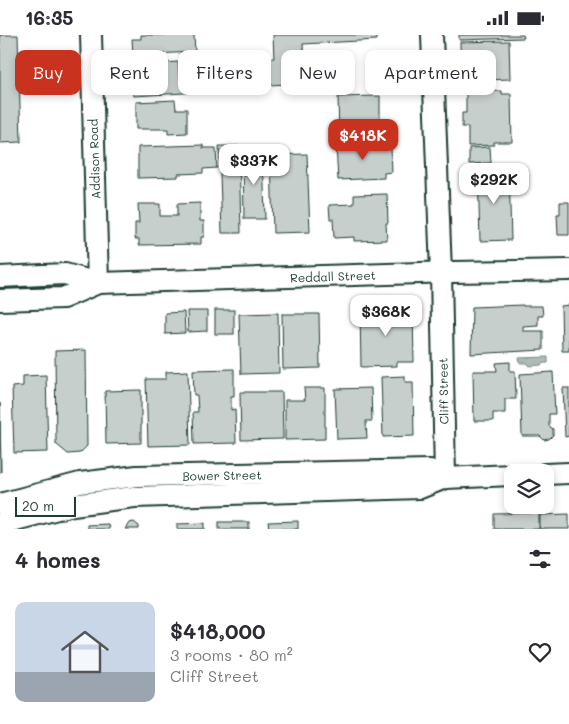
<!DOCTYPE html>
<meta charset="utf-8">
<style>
:root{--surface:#fff;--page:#f7f7f7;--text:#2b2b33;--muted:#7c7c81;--accent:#c8321e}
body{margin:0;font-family:Mali,sans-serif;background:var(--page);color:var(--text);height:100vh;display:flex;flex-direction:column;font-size:19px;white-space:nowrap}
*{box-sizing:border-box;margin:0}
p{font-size:16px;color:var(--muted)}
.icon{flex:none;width:28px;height:28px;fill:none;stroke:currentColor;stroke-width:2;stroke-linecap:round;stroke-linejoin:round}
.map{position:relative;height:494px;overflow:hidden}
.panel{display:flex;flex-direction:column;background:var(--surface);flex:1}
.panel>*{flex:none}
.top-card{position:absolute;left:15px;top:15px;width:540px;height:45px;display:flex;gap:10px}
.buttons{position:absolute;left:504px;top:429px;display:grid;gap:10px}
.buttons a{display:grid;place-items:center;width:50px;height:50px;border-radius:10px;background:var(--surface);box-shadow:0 2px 8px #0003;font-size:25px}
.scale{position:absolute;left:15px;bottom:12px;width:61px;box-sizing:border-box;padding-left:5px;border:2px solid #1f3d34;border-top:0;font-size:14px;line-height:18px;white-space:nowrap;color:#1f3d34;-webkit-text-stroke:4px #fff;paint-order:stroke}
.price{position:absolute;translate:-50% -42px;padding:0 11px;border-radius:10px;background:#fff;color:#222;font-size:16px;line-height:32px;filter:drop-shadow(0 1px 2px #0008)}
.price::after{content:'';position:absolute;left:50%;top:30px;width:15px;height:11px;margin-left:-8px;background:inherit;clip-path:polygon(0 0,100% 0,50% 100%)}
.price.current{background:var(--accent);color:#fff}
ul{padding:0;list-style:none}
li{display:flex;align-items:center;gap:15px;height:125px;padding:0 15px}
li span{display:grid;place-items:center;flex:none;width:140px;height:100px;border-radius:10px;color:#555}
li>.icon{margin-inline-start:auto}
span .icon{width:60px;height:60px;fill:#fffc;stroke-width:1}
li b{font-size:21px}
h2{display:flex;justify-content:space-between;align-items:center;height:60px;padding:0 15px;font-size:21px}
.chip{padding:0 18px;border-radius:10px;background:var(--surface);box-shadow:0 2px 8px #0003;font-size:18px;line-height:45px}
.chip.current{background:var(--accent);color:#fff}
.status{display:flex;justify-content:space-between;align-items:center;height:35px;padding:0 25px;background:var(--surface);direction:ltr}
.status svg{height:14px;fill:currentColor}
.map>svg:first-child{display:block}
.water{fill:url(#water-waves);stroke:#758883}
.building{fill:#c7cfcc;stroke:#1f3d34}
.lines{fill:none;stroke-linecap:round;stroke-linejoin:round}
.street-casing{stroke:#1f3d34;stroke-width:24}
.street{stroke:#fff;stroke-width:20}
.labels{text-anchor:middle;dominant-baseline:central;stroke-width:4;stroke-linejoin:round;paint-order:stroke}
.street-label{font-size:12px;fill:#1f3d34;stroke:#fff}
</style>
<div class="status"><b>16:35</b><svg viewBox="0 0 49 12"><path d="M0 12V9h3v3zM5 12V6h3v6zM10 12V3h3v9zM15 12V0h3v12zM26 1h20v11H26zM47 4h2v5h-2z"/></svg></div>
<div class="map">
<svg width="569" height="494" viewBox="0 0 569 494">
<defs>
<pattern id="water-waves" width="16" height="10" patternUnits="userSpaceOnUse" patternTransform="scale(1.25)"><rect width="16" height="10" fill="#afbab7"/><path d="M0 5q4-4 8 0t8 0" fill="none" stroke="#8e9896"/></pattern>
</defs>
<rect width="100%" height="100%" fill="#fff"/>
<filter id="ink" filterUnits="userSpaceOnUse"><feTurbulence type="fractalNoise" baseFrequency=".02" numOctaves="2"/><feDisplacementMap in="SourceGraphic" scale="10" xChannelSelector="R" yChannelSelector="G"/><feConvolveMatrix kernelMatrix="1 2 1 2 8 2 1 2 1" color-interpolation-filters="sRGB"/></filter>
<g filter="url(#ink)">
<polygon class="water" points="548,322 548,328 544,328 541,330 530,331 527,328 520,328 519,323"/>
<g class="building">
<polygon points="0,0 18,0 21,107 0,108"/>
<polygon points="141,0 194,0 195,17 133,20 132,4 141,4"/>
<polygon points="273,0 376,0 377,5 303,9 305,48 251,51 250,27 266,26 267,23 274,23"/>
<polygon points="459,0 523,0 524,3 459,5"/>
<polygon points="509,6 510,44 461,46 460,7"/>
<polygon points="178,27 179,41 200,39 201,57 134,61 132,58 131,53 135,50 134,30"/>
<polygon points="502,56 502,59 511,59 512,107 494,107 494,110 468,111 468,92 462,92 462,78 466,78 466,57"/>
<polygon points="380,61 380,101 339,102 338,62"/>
<polygon points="175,65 176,74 187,74 187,98 168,99 168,94 136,94 136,67"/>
<polygon points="383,108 383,113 391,113 392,137 384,138 384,143 338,145 336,110"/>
<polygon points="203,110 203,113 216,113 217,133 203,134 203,138 178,139 178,142 138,143 138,112"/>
<polygon points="219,111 239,111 241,198 222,198"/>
<polygon points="490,112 491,128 469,129 469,113"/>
<polygon points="263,117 265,184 244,184 243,118"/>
<polygon points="307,119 310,197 273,198 271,120"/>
<polygon points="509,134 511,205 480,206 478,135"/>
<polygon points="387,159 388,188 386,188 387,205 354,206 354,202 334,203 333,184 330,184 329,170 354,169 354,160"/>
<polygon points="560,167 569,167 569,200 558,200 557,179 560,179"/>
<polygon points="200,168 200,186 204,186 204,202 201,202 201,209 139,210 139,204 135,204 135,188 139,188 138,169 160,169 160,181 177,181 177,169"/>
<polygon points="523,270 523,271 542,271 543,281 538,281 538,290 523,291 523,296 543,296 543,315 471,319 472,272"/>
<polygon points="569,270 569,316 562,316 561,271"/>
<polygon points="395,273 395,276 413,276 414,327 397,327 397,331 361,332 360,274"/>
<rect x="215" y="275" width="19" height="24"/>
<polygon points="187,276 207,276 207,296 188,297"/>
<polygon points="184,277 185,298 165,299 165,278"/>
<polygon points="278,278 279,338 241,339 239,279"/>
<polygon points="282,279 319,279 320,333 283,334"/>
<polygon points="86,315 87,411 80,418 68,419 56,409 55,316"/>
<polygon points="510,327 510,336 515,336 516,364 505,364 505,378 493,378 493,386 474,386 473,336 497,336 496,328"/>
<polygon points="234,334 234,361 231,361 231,375 235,374 236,408 194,409 193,377 198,377 197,360 194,360 193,335"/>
<polygon points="188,336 190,410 148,411 146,344 166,344 166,337"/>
<polygon points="553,337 555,379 549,379 549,391 553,394 553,400 549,404 544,405 540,401 522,401 520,339"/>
<polygon points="46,340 48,417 14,418 12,352 23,351 23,341"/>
<polygon points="405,341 405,347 413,347 414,401 383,402 381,342"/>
<polygon points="304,353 325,353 325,404 285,405 285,365 305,365"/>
<polygon points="371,353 372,386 366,386 367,403 337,404 335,354"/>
<polygon points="563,353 569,353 569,401 565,402"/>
<polygon points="141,355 141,408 106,409 105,356"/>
<polygon points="240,357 282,357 283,404 241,405"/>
<polygon points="0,368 1,437 0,437"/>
<polygon points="539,478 539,494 494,494 494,479"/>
<polygon points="569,479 569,494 540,494 540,480"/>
<polygon points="298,486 298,494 269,494 268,487"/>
<polygon points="134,487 139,491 139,494 125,494 129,488"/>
<rect x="219" y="487" width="30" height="7"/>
<polygon points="205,488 205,494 177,494 177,489"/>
<polygon points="108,489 109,494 87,494 87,490"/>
</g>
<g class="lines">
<g class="street-casing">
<g id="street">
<polyline points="91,0 98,248"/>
<polyline points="432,0 441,237 445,443"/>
<polyline points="0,242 65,239 98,248 453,237 569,235"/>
<polyline points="0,265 63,263 98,248"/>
<polyline points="545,439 569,438"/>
<polyline points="0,469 80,448 137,441 430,435 445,443"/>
<polyline points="0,489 73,470 134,462 420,453 445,443 512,440"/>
</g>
</g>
<use href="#street" class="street"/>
</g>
</g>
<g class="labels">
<g class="street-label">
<text transform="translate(94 124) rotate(-92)">Addison Road</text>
<text transform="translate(333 241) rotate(-2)">Reddall Street</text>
<text transform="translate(443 356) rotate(-91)">Cliff Street</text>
<text transform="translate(222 440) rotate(-1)">Bower Street</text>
</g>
</g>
</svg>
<div class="buttons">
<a><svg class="icon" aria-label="layers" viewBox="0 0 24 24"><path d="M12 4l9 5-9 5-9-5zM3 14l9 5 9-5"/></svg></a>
</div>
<div class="scale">20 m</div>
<b class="price current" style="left:363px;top:126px">$418K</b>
<b class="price" style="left:254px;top:151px">$337K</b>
<b class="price" style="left:494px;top:170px">$292K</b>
<b class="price" style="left:386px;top:302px">$368K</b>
<div class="top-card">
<a class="chip current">Buy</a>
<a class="chip">Rent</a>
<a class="chip">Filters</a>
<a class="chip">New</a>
<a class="chip">Apartment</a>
</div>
</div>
<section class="panel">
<h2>4 homes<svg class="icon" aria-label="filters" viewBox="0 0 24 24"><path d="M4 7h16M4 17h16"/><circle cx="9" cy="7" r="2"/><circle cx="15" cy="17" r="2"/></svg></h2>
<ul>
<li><span style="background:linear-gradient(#c9d6e8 70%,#9aa5b1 0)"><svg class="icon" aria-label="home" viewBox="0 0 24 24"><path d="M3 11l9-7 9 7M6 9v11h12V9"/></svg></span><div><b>$418,000</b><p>3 rooms · 80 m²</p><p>Cliff Street</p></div><svg class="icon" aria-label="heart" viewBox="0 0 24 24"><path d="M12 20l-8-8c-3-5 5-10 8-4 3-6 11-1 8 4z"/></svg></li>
</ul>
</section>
